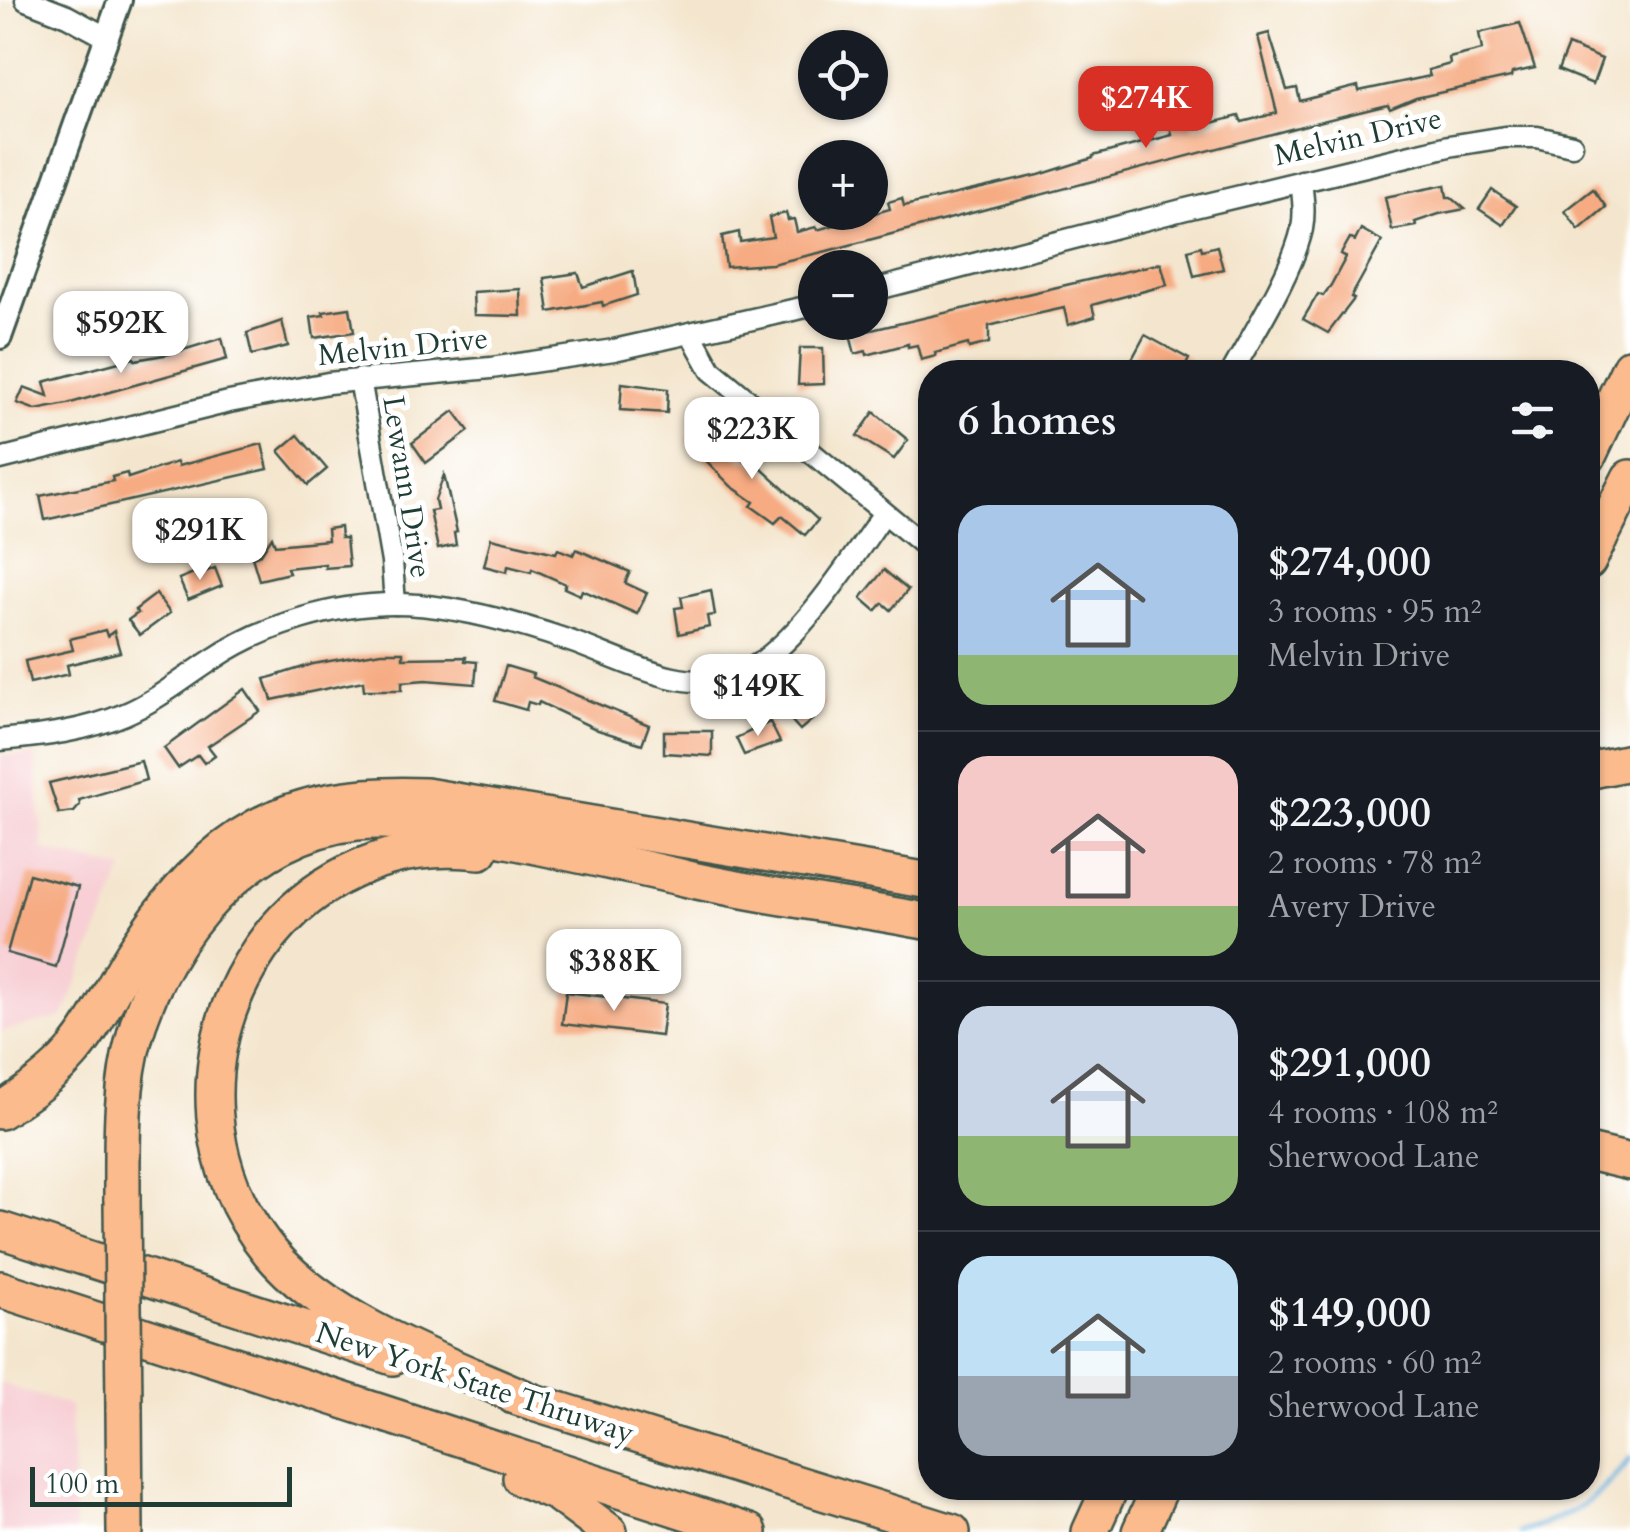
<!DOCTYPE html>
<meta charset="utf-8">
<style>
:root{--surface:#171b24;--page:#20242c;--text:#f1f3f6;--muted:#9ea1a6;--line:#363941;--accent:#d93025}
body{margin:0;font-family:Cardo,serif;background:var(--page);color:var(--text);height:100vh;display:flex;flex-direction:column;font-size:38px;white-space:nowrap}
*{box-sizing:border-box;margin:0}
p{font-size:32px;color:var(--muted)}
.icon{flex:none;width:55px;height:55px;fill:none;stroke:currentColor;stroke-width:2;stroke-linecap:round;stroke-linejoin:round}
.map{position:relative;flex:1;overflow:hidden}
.drawer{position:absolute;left:918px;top:360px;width:682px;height:1140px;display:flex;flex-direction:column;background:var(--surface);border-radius:40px;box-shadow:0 2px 8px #0004}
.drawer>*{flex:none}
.controls{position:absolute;left:798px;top:30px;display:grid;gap:20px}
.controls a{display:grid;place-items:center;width:90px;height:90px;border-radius:50%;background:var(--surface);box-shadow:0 2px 8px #0004;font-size:50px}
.scale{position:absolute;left:30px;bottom:25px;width:262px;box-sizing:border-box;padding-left:10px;border:5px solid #1f3d34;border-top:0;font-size:28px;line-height:35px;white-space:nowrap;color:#1f3d34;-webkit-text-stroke:8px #fff;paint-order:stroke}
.price{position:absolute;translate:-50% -85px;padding:0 22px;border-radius:20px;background:#fff;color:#222;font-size:32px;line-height:65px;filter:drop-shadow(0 2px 5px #0008)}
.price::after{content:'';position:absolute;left:50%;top:60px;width:30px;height:22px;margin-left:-15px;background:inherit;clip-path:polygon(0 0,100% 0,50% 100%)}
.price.active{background:var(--accent);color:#fff}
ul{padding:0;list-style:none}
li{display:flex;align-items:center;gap:30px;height:250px;padding:0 40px}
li+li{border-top:2px solid var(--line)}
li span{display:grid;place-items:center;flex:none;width:280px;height:200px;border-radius:30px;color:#555}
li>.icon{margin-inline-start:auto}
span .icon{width:120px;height:120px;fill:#fffc;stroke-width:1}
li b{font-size:42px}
h2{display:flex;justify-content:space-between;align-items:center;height:120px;padding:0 40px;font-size:42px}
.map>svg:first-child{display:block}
.built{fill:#f7cfd4}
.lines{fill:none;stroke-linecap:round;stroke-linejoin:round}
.stream{stroke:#67b2e0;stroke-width:5}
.building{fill:#f6ab82}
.minor-casing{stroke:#3f564b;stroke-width:25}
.tertiary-casing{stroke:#3f564b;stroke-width:28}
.motorway-casing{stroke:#3f564b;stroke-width:40}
.minor{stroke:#fff;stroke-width:20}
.tertiary{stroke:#fff;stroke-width:22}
.motorway{stroke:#fbbb8d;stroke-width:35}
.motorway-bridge-casing{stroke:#3f564b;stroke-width:40;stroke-linecap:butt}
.motorway-bridge{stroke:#fbbb8d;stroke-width:35}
.labels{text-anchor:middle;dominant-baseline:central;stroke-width:10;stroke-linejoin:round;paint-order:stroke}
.street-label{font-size:30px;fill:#1f3d34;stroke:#fff}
</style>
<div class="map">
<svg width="1630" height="1532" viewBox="0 0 1630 1532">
<rect width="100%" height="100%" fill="#fff"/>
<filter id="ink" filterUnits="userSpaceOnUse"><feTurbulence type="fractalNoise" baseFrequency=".01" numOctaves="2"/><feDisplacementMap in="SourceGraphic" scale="20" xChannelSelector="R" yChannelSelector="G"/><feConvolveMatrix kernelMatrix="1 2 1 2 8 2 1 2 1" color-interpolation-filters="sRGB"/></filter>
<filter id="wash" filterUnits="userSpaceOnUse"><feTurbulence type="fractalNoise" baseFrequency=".0048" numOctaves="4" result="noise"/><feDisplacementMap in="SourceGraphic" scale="40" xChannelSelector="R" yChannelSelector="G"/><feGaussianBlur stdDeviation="2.25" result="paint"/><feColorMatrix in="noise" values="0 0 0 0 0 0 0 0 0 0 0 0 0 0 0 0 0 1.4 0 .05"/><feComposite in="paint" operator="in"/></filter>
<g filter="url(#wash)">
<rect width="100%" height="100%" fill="#f4e6ce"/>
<g class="built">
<polygon points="0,755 35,755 43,850 124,869 63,1017 0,1032"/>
<polygon points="0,1383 70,1406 75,1532 0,1532"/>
</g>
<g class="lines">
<path class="stream" d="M1521,1532C1575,1514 1593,1504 1630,1459"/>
</g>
<g id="blocks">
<g class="building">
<polygon points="1520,23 1535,68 1512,73 1511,77 1416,98 1390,109 1388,105 1306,125 827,251 772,264 726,267 722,236 739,232 740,242 773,237 769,217 786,213 788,220 794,219 797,232 816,227 817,230 890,209 888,202 902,198 904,206 1039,175 1093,158 1093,156 1172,135 1170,126 1191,120 1193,128 1239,116 1242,122 1277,113 1258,36 1269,33 1287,90 1297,88 1300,101 1358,86 1359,91 1430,76 1428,70 1450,64 1449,58 1482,50 1479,33"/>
<polygon points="1568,45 1602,59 1593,84 1558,70"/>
<polygon points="1445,185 1447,197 1451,197 1465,209 1439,214 1415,222 1416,226 1392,230 1385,197"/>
<polygon points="1593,189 1606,207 1579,230 1565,211"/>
<polygon points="1492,190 1516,206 1503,225 1479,209"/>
<polygon points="1361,229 1382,241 1351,297 1354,299 1328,333 1303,319 1318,294 1323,296 1331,285 1346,257 1341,254 1350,238 1355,241"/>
<polygon points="1201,246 1202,250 1217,246 1223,269 1194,276 1188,250"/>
<polygon points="1161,263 1167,285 1092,305 1095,317 1068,325 1064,308 1028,316 989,326 989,343 969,348 968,344 935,353 936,356 921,360 917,345 908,347 908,344 867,355 866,351 855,354 850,335"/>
<polygon points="633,271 637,295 603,306 602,302 549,312 544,278 578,273 583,287"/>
<polygon points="520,289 521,316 474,315 473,292"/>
<polygon points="350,308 354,332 314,338 311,317 324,315 323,312"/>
<polygon points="282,321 288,346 252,355 247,333"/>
<polygon points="1145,335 1189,359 1182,372 1125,372"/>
<polygon points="222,338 227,359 67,404 36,410 17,403 24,387 48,396 44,382 134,358 135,360 170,354"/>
<polygon points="800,348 823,348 824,384 798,385"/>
<polygon points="622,383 668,389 667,413 620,410"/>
<polygon points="454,411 469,431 426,463 412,443"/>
<polygon points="874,412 908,440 894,459 857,436"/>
<polygon points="701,425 744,461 746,458 763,470 818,520 805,535 782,516 775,523 751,506 754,502 731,486 687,441"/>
<polygon points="298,435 327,469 308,485 279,451"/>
<polygon points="262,444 268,469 45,520 40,496 113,481 112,477 127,473 128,478 177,462 178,466"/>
<polygon points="444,475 457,532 454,533 456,545 438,549 430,511 437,510 435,500"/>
<polygon points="340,527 341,538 346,538 349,566 325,568 325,564 287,568 289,573 259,580 252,557 261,554 272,537 275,545 328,540 327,529"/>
<polygon points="491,538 556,553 558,549 573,555 576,549 630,572 625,583 647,593 637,614 582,590 580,595 564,588 566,584 532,569 531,572 508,566 507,572 484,566"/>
<polygon points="215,568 222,586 188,600 179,579 203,569 205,572"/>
<polygon points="884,570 908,590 891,610 883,603 876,611 861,598"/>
<polygon points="711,590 715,615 707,616 709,627 679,634 675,608 683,607 681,597"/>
<polygon points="156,594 170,613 140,635 128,620 138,613 135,610"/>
<polygon points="105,630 107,636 114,631 120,652 67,665 69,674 30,683 25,661 73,650 70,639"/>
<polygon points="381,652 403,652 403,658 466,657 465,661 477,662 475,684 426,680 402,682 402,690 364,690 363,681 272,700 265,679 313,664"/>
<polygon points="506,666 533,674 532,677 649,725 642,744 598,730 539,702 538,705 528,702 526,710 495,701"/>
<polygon points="811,687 825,704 816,711 819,714 800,730 783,711"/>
<polygon points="245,689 260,711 208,746 215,755 204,763 198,755 178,768 164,748"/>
<polygon points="770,722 780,742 744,755 736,738"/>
<polygon points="664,731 712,731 712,756 664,753"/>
<polygon points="141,761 146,780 79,800 80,805 74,812 59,814 49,783"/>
<polygon points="29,874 78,887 56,967 7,953"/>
<polygon points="566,992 665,1004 661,1036 562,1024"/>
</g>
</g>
</g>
<g filter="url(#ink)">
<use href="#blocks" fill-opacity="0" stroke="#3f564b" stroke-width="2.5"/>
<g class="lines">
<g class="minor-casing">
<g id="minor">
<polyline points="26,0 67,16 106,37"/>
<polyline points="870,291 1182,210 1449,146 1505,137 1537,137 1572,145"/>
<polyline points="691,334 711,370 930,550"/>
<path d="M1232,372C1254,332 1292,273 1302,229C1305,213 1303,197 1301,181"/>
<polyline points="360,379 392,562 395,604"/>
<polyline points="0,459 229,402 328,383 491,368 614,350 815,305"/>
<path d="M0,740C43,736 86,731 125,714C158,700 185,677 215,658C264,625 335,604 394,604C447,604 514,622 564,639C617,656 682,697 738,675C792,654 851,560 884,513"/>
</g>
</g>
<g class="tertiary-casing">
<polyline id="tertiary" points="0,337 120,0"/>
</g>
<g class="motorway-casing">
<g id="motorway">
<polyline points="1588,456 1630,367"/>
<polyline points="1588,561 1630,478"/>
<polyline points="1588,771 1630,762"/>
<path d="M480,851C262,825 134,1085 270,1252C330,1324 448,1364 533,1402"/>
<path d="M0,1111C25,1095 51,1077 71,1054C98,1024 113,984 135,951C211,834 285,790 426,796L930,881"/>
<polyline points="1588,1152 1630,1162"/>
<path d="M122,1200C122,1145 120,1088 135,1035C163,935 248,833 357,822C407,817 458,830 507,840C566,852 625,864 684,878C765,897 848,906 930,922"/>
<polyline points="0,1230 393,1357"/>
<polyline points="0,1289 749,1532"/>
<polyline points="514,1396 952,1532"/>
<polyline points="124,1409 125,1532"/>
<polyline points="521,1478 557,1493 609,1532"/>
<polyline points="1090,1532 1110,1488"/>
<polyline points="1140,1532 1160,1488"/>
</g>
</g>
<use href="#minor" class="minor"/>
<use href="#tertiary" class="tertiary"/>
<use href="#motorway" class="motorway"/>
<g class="motorway-bridge-casing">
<polyline id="motorway-bridge" points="122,1200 124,1409"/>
</g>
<use href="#motorway-bridge" class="motorway-bridge"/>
</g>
</g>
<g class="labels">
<g class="street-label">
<text transform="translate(1358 137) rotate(-13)">Melvin Drive</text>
<text transform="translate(403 347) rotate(-6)">Melvin Drive</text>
<text transform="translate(407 487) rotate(81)">Lewann Drive</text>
<text transform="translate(475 1383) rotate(18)">New York State Thruway</text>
</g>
</g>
</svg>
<div class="controls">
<a><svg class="icon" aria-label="locate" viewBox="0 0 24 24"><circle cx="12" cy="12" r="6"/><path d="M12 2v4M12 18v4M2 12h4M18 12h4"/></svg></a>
<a>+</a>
<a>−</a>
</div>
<div class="scale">100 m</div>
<b class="price active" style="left:1146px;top:151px">$274K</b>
<b class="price" style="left:121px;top:376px">$592K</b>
<b class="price" style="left:752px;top:482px">$223K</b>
<b class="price" style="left:200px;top:583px">$291K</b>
<b class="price" style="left:758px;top:739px">$149K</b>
<b class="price" style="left:614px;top:1014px">$388K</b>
<section class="drawer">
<h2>6 homes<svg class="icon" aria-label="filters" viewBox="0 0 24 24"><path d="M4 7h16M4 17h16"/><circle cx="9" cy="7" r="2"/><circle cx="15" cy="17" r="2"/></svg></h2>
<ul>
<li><span style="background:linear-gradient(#a9c7e8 75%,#8fb573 0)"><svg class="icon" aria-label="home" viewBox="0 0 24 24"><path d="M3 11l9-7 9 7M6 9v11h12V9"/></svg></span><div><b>$274,000</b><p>3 rooms · 95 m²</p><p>Melvin Drive</p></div></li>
<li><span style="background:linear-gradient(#f6c9c9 75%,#8fb573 0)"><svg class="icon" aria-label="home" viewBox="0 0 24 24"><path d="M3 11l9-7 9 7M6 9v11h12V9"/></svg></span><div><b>$223,000</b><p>2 rooms · 78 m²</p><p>Avery Drive</p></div></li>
<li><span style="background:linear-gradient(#c9d6e8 65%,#8fb573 0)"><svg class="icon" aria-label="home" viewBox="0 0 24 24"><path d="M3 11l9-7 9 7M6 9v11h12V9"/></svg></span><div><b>$291,000</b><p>4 rooms · 108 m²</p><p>Sherwood Lane</p></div></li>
<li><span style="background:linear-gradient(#bfe0f5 60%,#9aa5b1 0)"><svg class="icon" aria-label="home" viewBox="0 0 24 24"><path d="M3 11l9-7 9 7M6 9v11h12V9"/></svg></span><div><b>$149,000</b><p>2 rooms · 60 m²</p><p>Sherwood Lane</p></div></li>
</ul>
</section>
</div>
